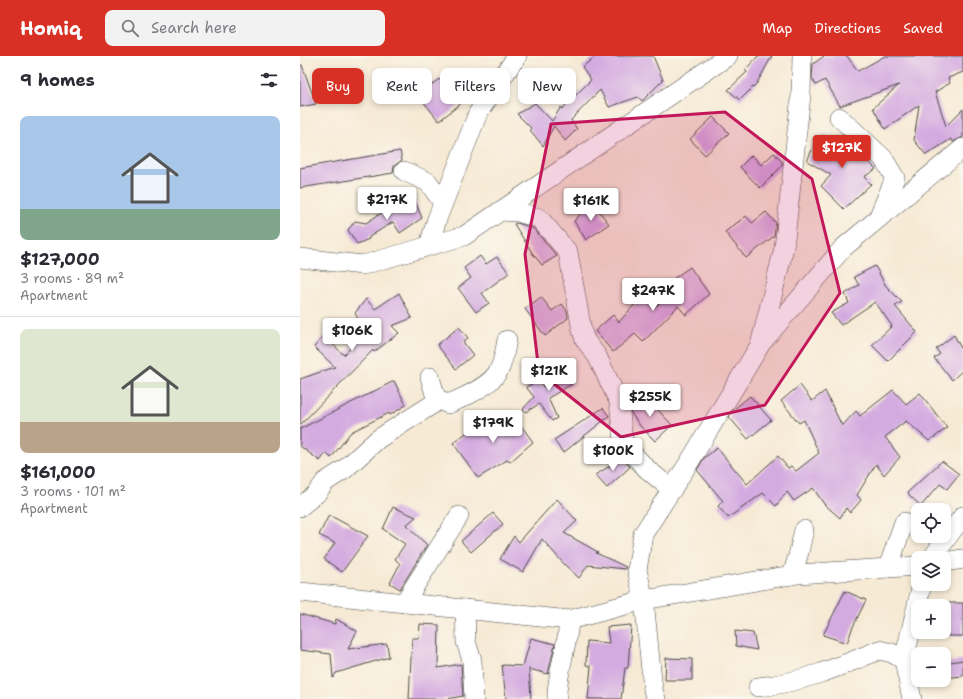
<!DOCTYPE html>
<meta charset="utf-8">
<style>
:root{--surface:#fff;--page:#f2f2f3;--text:#2b2b33;--muted:#7c7c81;--line:#e1e1e2;--accent:#d93025}
body{margin:0;font-family:"Shantell Sans",sans-serif;background:var(--page);color:var(--text);height:100vh;display:flex;flex-direction:column;font-size:15px;white-space:nowrap}
*{box-sizing:border-box;margin:0}
p{font-size:13px;color:var(--muted)}
.icon{flex:none;width:22px;height:22px;fill:none;stroke:currentColor;stroke-width:2;stroke-linecap:round;stroke-linejoin:round}
.map{position:relative;flex:1;overflow:hidden}
.side{display:flex;flex-direction:column;background:var(--surface);width:300px}
.side>*{flex:none}
.guide{position:absolute;left:12px;top:12px;width:380px;height:36px;display:flex;gap:8px}
.tools{position:absolute;left:611px;top:447px;display:grid;gap:8px}
.tools a{display:grid;place-items:center;width:40px;height:40px;border-radius:8px;background:var(--surface);box-shadow:0 2px 6px #0003;font-size:20px}
.price{position:absolute;translate:-50% -34px;padding:0 9px;border-radius:4px;background:#fff;color:#222;font-size:13px;line-height:26px;filter:drop-shadow(0 1px 2px #0008)}
.price::after{content:'';position:absolute;left:50%;top:24px;width:12px;height:9px;margin-left:-6px;background:inherit;clip-path:polygon(0 0,100% 0,50% 100%)}
.price.active{background:var(--accent);color:#fff}
ul{padding:0;list-style:none}
li{display:grid;align-content:center;gap:8px;height:212px;padding:0 20px}
li+li{border-top:1px solid var(--line)}
li span{display:grid;place-items:center;height:124px;border-radius:8px;color:#555}
li>.icon{margin-inline-start:auto}
span .icon{width:72px;height:72px;fill:#fffc;stroke-width:1}
li b{font-size:17px}
h2{display:flex;justify-content:space-between;align-items:center;height:48px;padding:0 20px;font-size:17px}
.chip{padding:0 14px;border-radius:8px;background:var(--surface);box-shadow:0 2px 6px #0003;font-size:14px;line-height:36px}
.chip.active{background:var(--accent);color:#fff}
header{display:flex;align-items:center;gap:24px;box-sizing:border-box;height:56px;padding:0 20px;background:var(--accent);color:#fff}
header strong{font-size:19px}
nav{display:flex;gap:22px;margin-inline-start:auto;font-size:14px}
.search{width:280px;height:36px;background:var(--page);display:flex;align-items:center;gap:10px;box-sizing:border-box;padding:0 14px;border-radius:8px;color:var(--muted);font-size:15px}
main{display:flex;flex:1;min-height:0}
.map>svg:first-child{display:block}
.building{fill:#d4abe0}
.lines{fill:none;stroke-linecap:round;stroke-linejoin:round}
.street-casing{stroke:#494844;stroke-width:20}
.street{stroke:#fff;stroke-width:19}
.marked{fill:#c2185b;fill-opacity:0.2;stroke:#c2185b;stroke-width:3;stroke-linejoin:round}
</style>
<header>
<strong>Homiq</strong>
<div class="search"><svg class="icon" aria-label="search" viewBox="0 0 24 24"><circle cx="10" cy="10" r="6"/><path d="M15 15l6 6"/></svg>Search here</div>
<nav><a>Map</a><a>Directions</a><a>Saved</a></nav>
</header>
<main>
<section class="side">
<h2>9 homes<svg class="icon" aria-label="filters" viewBox="0 0 24 24"><path d="M4 7h16M4 17h16"/><circle cx="9" cy="7" r="2"/><circle cx="15" cy="17" r="2"/></svg></h2>
<ul>
<li><span style="background:linear-gradient(#a9c7e8 75%,#7fa58c 0)"><svg class="icon" aria-label="home" viewBox="0 0 24 24"><path d="M3 11l9-7 9 7M6 9v11h12V9"/></svg></span><div><b>$127,000</b><p>3 rooms · 89 m²</p><p>Apartment</p></div></li>
<li><span style="background:linear-gradient(#dfe7d0 75%,#b9a48a 0)"><svg class="icon" aria-label="home" viewBox="0 0 24 24"><path d="M3 11l9-7 9 7M6 9v11h12V9"/></svg></span><div><b>$161,000</b><p>3 rooms · 101 m²</p><p>Apartment</p></div></li>
</ul>
</section>
<div class="map">
<svg width="663" height="643" viewBox="0 0 663 643">
<rect width="100%" height="100%" fill="#fbf7ec"/>
<filter id="ink" filterUnits="userSpaceOnUse"><feTurbulence type="fractalNoise" baseFrequency=".025" numOctaves="2"/><feDisplacementMap in="SourceGraphic" scale="8" xChannelSelector="R" yChannelSelector="G"/><feConvolveMatrix kernelMatrix="1 2 1 2 8 2 1 2 1" color-interpolation-filters="sRGB"/></filter>
<filter id="wash" filterUnits="userSpaceOnUse"><feTurbulence type="fractalNoise" baseFrequency=".012" numOctaves="4" result="noise"/><feDisplacementMap in="SourceGraphic" scale="16" xChannelSelector="R" yChannelSelector="G"/><feGaussianBlur stdDeviation="0.9" result="paint"/><feColorMatrix in="noise" values="0 0 0 0 0 0 0 0 0 0 0 0 0 0 0 0 0 1.4 0 .05"/><feComposite in="paint" operator="in"/></filter>
<g filter="url(#wash)">
<rect width="100%" height="100%" fill="#f6ead5"/>
<g id="blocks">
<g class="building">
<polygon points="296,0 353,0 363,24 342,45 338,41 309,51 300,34 271,64 277,73 265,85 254,70 243,90 230,74 231,72 217,58 235,47 252,65 261,51 262,53 291,24 282,11"/>
<polygon points="458,0 472,0 457,27 440,44 428,34 447,16 445,14"/>
<polygon points="524,0 547,0 558,15 585,0 663,0 663,16 648,22 650,27 635,36 646,70 663,53 663,81 653,86 651,83 626,99 614,84 619,49 585,73 573,52 599,29 540,50 525,24 516,29 512,22 513,8"/>
<polygon points="0,9 2,9 16,48 0,51"/>
<polygon points="159,18 174,37 139,65 118,39 139,23 145,30"/>
<polygon points="413,61 429,77 405,99 390,83"/>
<polygon points="524,79 533,88 543,79 576,113 564,121 571,128 544,153 521,130 531,119 507,105 515,87"/>
<polygon points="100,95 102,104 94,110 93,117 0,132 0,112"/>
<polygon points="474,97 482,106 482,110 460,132 440,111 452,99 461,109"/>
<polygon points="114,143 122,162 100,177 93,166 69,181 69,183 57,188 48,174 55,165 66,167 95,148 97,152"/>
<polygon points="292,146 309,168 286,184 274,165"/>
<polygon points="466,156 476,167 474,180 446,202 425,176 446,160 452,167"/>
<polygon points="217,167 233,172 257,200 242,209 233,198 214,168"/>
<polygon points="180,200 186,208 197,201 209,217 182,237 189,247 176,256 158,232 171,222 164,212"/>
<polygon points="575,210 586,230 602,246 595,250 617,276 588,305 572,289 592,270 575,246 541,269 531,257 549,247 545,238 559,229 554,221"/>
<polygon points="390,211 409,238 386,259 378,250 343,286 335,278 313,296 295,275 313,259 319,266 342,240 353,252 379,231 373,223"/>
<polygon points="99,237 112,262 92,270 99,277 74,296 73,294 0,369 0,323 35,311 14,291 24,280 44,299 65,277 55,257 66,243 75,253"/>
<polygon points="241,241 252,255 262,248 267,255 268,262 245,280 225,253"/>
<polygon points="159,271 168,282 163,286 173,299 156,313 137,289"/>
<polygon points="654,279 663,296 663,314 652,324 634,302 640,298 636,293"/>
<polygon points="265,307 272,328 248,342 257,362 252,365 239,348 226,356 223,353 234,341 226,331 240,324 243,331"/>
<polygon points="94,325 106,349 90,359 89,357 51,376 31,402 26,397 20,405 0,390 0,373"/>
<polygon points="500,329 512,345 525,335 542,370 556,355 560,360 593,334 606,348 620,337 647,372 629,385 606,365 585,381 600,401 584,419 576,408 557,439 561,444 550,457 546,452 540,462 524,448 513,432 494,445 487,436 476,450 463,437 428,462 418,450 423,445 397,414 404,402 417,392 447,428 478,400 488,412 491,410 496,415 519,397 504,364 499,367 481,345"/>
<polygon points="450,340 471,364 448,383 429,361 434,353"/>
<polygon points="346,341 372,369 355,385 341,371 331,357 330,349"/>
<polygon points="303,352 309,360 263,397 254,384"/>
<polygon points="212,357 233,386 210,406 207,404 178,422 153,387 190,359 200,364"/>
<polygon points="320,400 330,411 307,432 295,419 310,410"/>
<polygon points="642,405 659,418 647,433 640,428 621,450 610,440 608,436"/>
<polygon points="257,443 277,465 264,477 298,496 296,497 326,511 325,513 288,509 279,522 264,508 242,483 223,516 200,503 214,480 219,486"/>
<polygon points="93,451 116,461 106,469 127,489 100,533 90,527 100,508 95,503 105,488 83,473"/>
<polygon points="193,457 203,468 171,496 161,485"/>
<polygon points="29,459 68,480 42,516 24,503 35,487 19,479"/>
<polygon points="545,535 566,544 552,573 547,587 523,579"/>
<polygon points="645,547 663,547 663,580 648,580"/>
<polygon points="0,558 35,568 36,563 57,575 48,593 87,588 89,601 36,617 33,622 31,598 0,594"/>
<polygon points="120,568 139,569 138,612 161,608 163,640 147,643 109,643 112,582 119,582"/>
<polygon points="331,569 328,612 325,612 321,643 288,643 291,610 286,609 287,585 309,587 307,571"/>
<polygon points="435,575 453,577 457,594 436,590"/>
<polygon points="231,582 255,588 248,618 229,613 231,643 206,643 202,609 223,610"/>
<polygon points="366,602 392,603 392,624 365,624"/>
<polygon points="663,604 663,620 644,622 644,607"/>
</g>
</g>
</g>
<g filter="url(#ink)">
<use href="#blocks" fill-opacity="0" stroke="#494844" stroke-width="1"/>
<g class="lines">
<g class="street-casing">
<g id="street">
<polyline points="539,61 583,102 595,122 579,160"/>
<polyline points="104,115 128,126 143,147"/>
<polyline points="200,155 218,156 239,162 268,196 282,275 285,284 297,300 319,346 323,385 328,393 347,413 372,434"/>
<polyline points="129,189 137,163 178,57 217,0"/>
<polyline points="0,202 63,209 164,180 428,0"/>
<polyline points="463,285 543,192 663,92"/>
<path d="M136,342L148,348C163,342 192,329 199,314C204,304 205,293 207,284"/>
<polyline points="0,451 16,438 25,426 45,413 78,383 133,348 136,342 130,321"/>
<polyline points="632,502 663,460"/>
<polyline points="644,506 663,503"/>
<polyline points="588,512 604,466"/>
<polyline points="492,519 498,500 504,474"/>
<polyline points="0,536 269,564 344,544 498,518 618,510"/>
<polyline points="104,547 159,460"/>
<polyline points="165,553 166,586 172,604 174,643"/>
<path d="M458,631C501,627 539,611 579,594L592,597L604,604"/>
<path d="M257,643C256,619 268,590 269,564"/>
<polyline points="356,643 353,634 344,544 337,514 343,478 390,405 460,289 484,192 501,39 502,0"/>
<polyline points="612,643 604,604 622,528"/>
</g>
</g>
<use href="#street" class="street"/>
</g>
</g>
<path class="marked" d="M425,56L512,123L540,237L465,349L321,381L239,316L225,198L251,68Z"/>
</svg>
<div class="tools">
<a><svg class="icon" aria-label="locate" viewBox="0 0 24 24"><circle cx="12" cy="12" r="6"/><path d="M12 2v4M12 18v4M2 12h4M18 12h4"/></svg></a>
<a><svg class="icon" aria-label="layers" viewBox="0 0 24 24"><path d="M12 4l9 5-9 5-9-5zM3 14l9 5 9-5"/></svg></a>
<a>+</a>
<a>−</a>
</div>
<b class="price active" style="left:542px;top:113px">$127K</b>
<b class="price" style="left:87px;top:165px">$217K</b>
<b class="price" style="left:291px;top:166px">$161K</b>
<b class="price" style="left:353px;top:256px">$247K</b>
<b class="price" style="left:52px;top:296px">$106K</b>
<b class="price" style="left:249px;top:336px">$121K</b>
<b class="price" style="left:350px;top:362px">$255K</b>
<b class="price" style="left:193px;top:388px">$179K</b>
<b class="price" style="left:313px;top:416px">$100K</b>
<div class="guide">
<a class="chip active">Buy</a>
<a class="chip">Rent</a>
<a class="chip">Filters</a>
<a class="chip">New</a>
</div>
</div>
</main>
